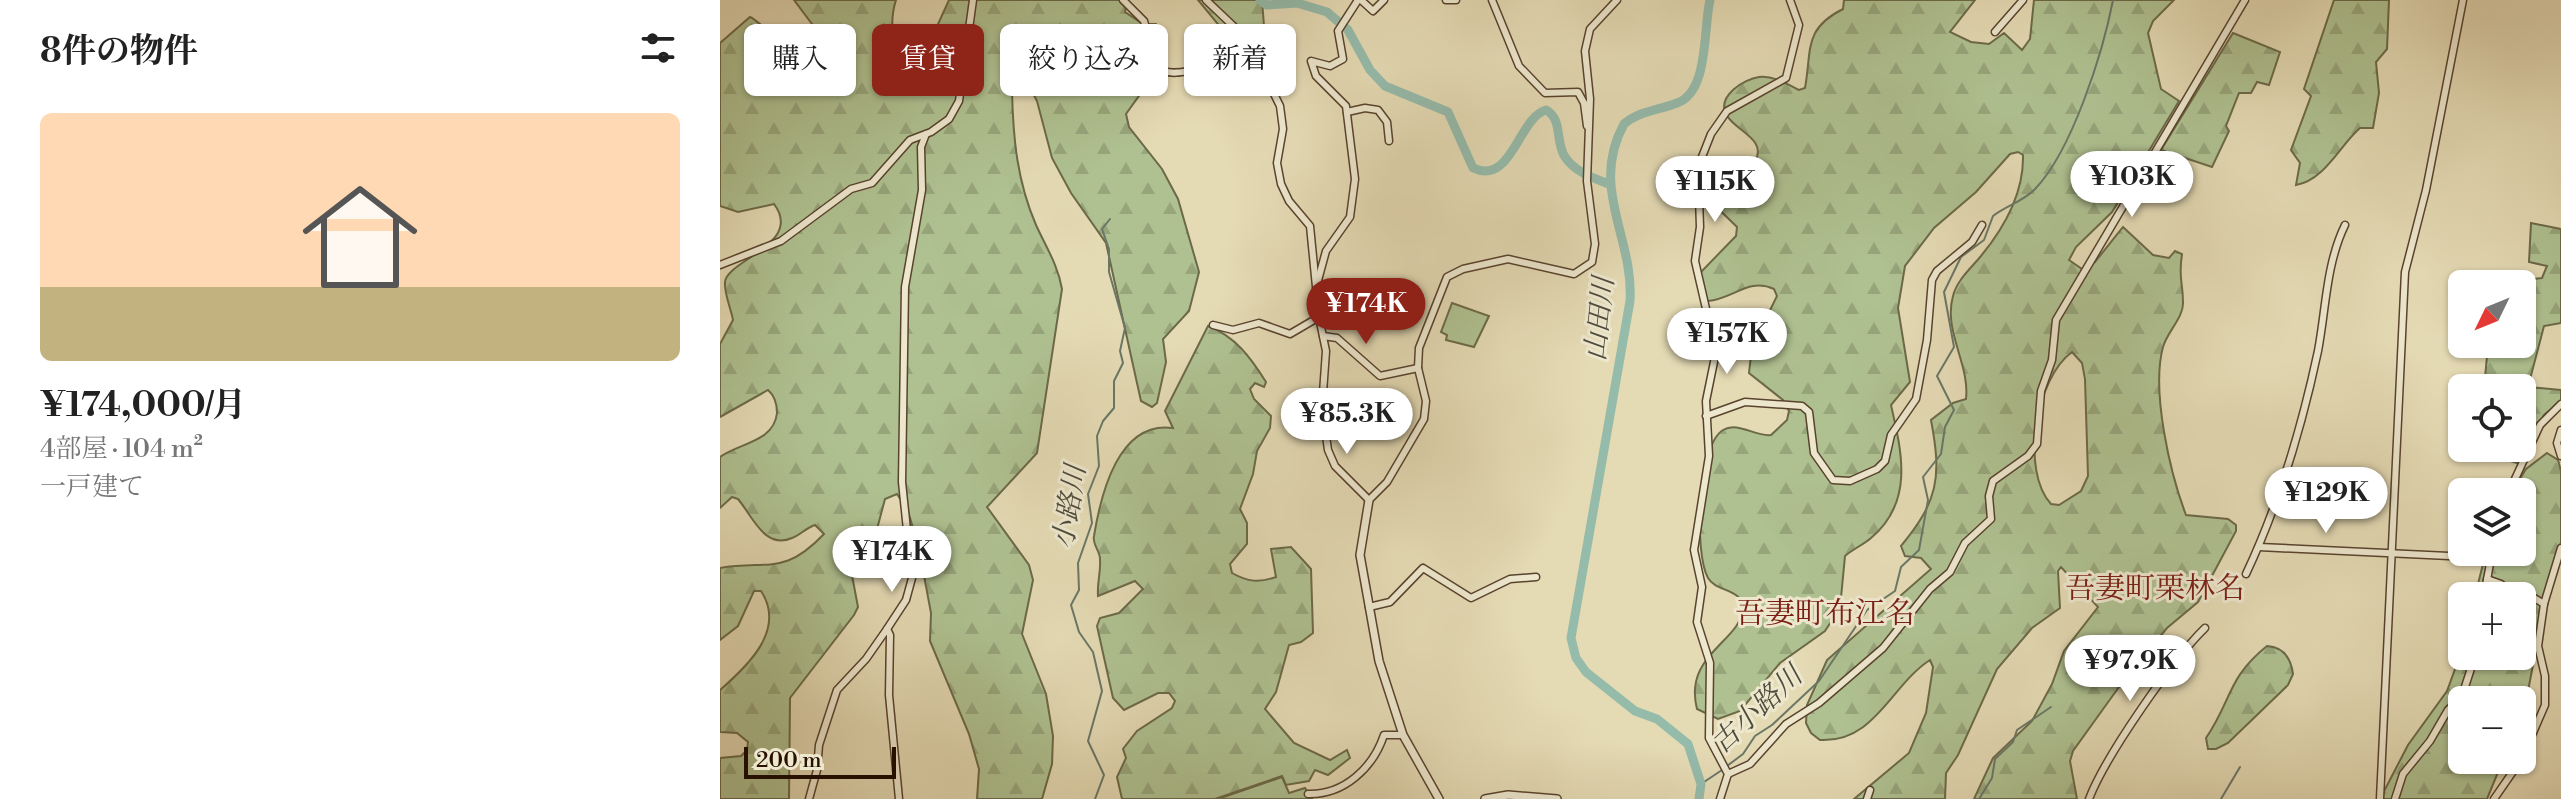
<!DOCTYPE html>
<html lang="ja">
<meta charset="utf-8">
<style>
:root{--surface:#fff;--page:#f2f2f2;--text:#222;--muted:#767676;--accent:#8f2418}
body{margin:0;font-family:"Libre Bodoni","Noto Serif JP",serif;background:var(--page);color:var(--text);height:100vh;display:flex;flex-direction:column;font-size:30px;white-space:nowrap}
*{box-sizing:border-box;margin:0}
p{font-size:26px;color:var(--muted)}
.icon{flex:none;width:44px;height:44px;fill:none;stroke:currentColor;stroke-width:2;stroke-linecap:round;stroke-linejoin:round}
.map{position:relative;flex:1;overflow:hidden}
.details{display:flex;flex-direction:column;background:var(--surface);width:720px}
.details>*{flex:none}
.guide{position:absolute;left:24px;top:24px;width:760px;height:72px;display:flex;gap:16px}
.needle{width:52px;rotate:227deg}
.controls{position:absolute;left:1728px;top:270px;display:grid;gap:16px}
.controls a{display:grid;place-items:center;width:88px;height:88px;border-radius:12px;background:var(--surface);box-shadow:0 2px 6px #0004;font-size:40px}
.scale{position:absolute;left:24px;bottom:20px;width:152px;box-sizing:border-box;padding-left:8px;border:4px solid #291100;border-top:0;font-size:22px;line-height:28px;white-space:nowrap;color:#291100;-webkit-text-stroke:6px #ede7ce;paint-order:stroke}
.price{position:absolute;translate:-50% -68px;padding:0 18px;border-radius:28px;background:#fff;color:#222;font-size:26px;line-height:52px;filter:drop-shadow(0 2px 4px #0008)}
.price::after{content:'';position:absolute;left:50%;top:48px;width:24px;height:18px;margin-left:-12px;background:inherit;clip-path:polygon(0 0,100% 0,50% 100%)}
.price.selected{background:var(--accent);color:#fff}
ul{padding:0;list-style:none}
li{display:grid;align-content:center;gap:16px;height:424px;padding:0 40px}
li span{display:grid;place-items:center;height:248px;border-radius:12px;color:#555}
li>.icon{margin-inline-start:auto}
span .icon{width:144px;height:144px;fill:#fffc;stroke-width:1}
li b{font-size:34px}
h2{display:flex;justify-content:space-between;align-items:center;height:96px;padding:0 40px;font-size:34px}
.pill{padding:0 28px;border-radius:12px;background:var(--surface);box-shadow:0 2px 6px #0004;font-size:28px;line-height:72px}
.pill.selected{background:var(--accent);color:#fff}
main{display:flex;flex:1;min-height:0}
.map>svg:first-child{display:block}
.forest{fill:url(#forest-firs);stroke:#6c6948;stroke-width:2;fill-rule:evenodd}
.green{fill:#afc191;stroke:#6c6948;stroke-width:2}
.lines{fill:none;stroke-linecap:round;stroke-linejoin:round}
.stream{stroke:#6a7767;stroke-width:2}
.river{stroke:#95bbab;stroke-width:9}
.minor-casing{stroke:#58432d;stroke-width:9}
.tertiary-casing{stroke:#58432d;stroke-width:10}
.minor{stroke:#ede7ce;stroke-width:6}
.tertiary{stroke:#ede7ce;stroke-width:7}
.labels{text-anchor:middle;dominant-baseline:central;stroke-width:6;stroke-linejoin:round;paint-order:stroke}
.water-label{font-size:28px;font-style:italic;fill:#4f4c3c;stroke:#ede7ce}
.quarter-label{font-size:30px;fill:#7a1f14;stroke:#ede7ce}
</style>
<main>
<section class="details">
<h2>8件の物件<svg class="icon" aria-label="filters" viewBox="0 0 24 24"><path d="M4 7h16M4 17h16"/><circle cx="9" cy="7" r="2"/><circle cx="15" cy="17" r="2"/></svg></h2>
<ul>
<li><span style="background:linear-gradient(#ffd9b3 70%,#c2b280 0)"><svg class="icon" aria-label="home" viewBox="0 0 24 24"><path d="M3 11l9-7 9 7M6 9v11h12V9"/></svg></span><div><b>¥174,000/月</b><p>4部屋 · 104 m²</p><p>一戸建て</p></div></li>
</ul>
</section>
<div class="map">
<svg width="1841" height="799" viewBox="0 0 1841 799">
<defs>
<pattern id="forest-firs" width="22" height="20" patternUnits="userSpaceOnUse" patternTransform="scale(2)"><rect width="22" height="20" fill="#afc191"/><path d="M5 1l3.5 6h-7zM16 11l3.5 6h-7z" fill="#97a57b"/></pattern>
</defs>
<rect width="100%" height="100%" fill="#e4dab4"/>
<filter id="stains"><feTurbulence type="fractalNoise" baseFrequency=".0025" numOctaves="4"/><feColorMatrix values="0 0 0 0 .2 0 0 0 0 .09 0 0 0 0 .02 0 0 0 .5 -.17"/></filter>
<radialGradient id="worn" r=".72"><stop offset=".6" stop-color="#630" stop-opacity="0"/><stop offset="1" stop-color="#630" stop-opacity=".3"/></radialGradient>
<g class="forest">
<path d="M74,0H176C170,18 170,55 186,67L209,44L229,0H407L405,12L423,24H436L444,45L441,65L406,114L409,127L442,169L458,199L479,272L469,311L443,339L446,362L437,403L432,407L421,401L386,243L351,193L332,158L317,101L308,84L299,77L294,79L292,90C293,138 297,181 316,225C326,247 338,265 342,289L317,453L267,507L309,565L313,580L302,634L326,694L333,736L332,764L322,799H257L259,769L249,734L210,641L211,613L199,549L188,511L177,494L165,499L157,529L131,570L138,607L134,615L70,698L69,799H0V758L21,756L27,750L28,742L17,733L0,732V690C29,665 66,629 41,591H34L18,626L0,640V568C49,560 64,576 104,534L95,525C86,528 80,535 72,538C45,550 33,517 18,499L12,497L0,508V457C19,443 54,442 57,413C57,403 55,396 48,390L0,417V344L13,320C11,309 4,293 5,282C7,260 84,244 54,204L18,212L0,206V43L30,17C44,22 99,91 98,32Z"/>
<polygon points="478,0 542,0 544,26 539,44 528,52 516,46"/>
<path d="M1124,0H1255L1230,32L1251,42L1269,44L1284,33L1302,50L1310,39L1314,0H1454L1433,21L1428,33L1441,89L1459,101L1392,212L1356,247L1349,260L1362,269L1375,262L1403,227L1433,255L1449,258L1455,251L1462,254C1458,279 1463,281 1463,302C1464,317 1447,332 1443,347C1431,391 1450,473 1466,515L1508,519L1516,525V531L1478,602L1447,628L1404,680L1353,751L1350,761L1357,799H1254L1273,758L1312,721L1332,684L1344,651L1378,607L1341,567L1338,571L1340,608L1312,628L1277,669L1238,755L1226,773L1225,799H1134L1189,753L1206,713L1213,667L1210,660C1171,685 1155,743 1100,740L1091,733L1086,723L1087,705L1107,660L1211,569L1201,558L1185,556L1181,546C1218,501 1222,478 1211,420L1233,403L1246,399C1250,364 1223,331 1233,296C1237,280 1251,268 1261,256C1284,228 1304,193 1303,155L1298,152L1290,154L1256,192L1214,228L1185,266L1178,308L1190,382L1171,405C1182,453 1194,502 1151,538C1143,545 1133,549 1125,556L1120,608L1105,631L1060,663L1020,711L998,719L977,709C963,654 1021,642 1023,608C1023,589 996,592 988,578C974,553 977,446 1003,430C1018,421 1035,437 1051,435L1067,420L1069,411L1063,400L1029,373L1032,347L1057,296L1054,289C1029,277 1013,299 988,301L981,295L979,274L1016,236L1017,227L978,189L979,180L1035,162C1048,138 1014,131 1006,114C997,96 1024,79 1039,77C1053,75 1067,84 1079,90L1085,88C1092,50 1083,29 1123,9ZM1352,352L1362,363L1365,379L1368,476L1361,491L1339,505L1331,504C1300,470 1316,378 1352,352Z"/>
<path d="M1614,0H1669L1667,49L1656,62L1659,93L1653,128H1640C1620,145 1604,181 1576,185L1580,163L1571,150L1591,96L1584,89Z"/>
<polygon points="1513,33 1560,52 1549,85 1537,82 1531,93 1519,93 1506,126 1509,131 1492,167 1441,150"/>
<polygon points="1811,223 1841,229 1841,323 1824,326 1808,387 1841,390 1841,401 1824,415 1797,463 1768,454 1768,448 1802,448 1802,388 1764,388 1768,346 1802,344 1802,284 1796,284 1797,274 1802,273 1803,286 1812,286 1814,279 1822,278 1827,266 1809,262"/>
<path d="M488,326C515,336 531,358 546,382L544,387L535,383L530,389L534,399L551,416L550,428L537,451L533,474L520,509L527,523V544L510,564L512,573C528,582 539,583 556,577L551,549L571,547L591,569L593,633L581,642L569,645L556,692L545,709L574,743L610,760L627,750L630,758L608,775L595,770L589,781L566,785L562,776L495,799H402L397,777L406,758L403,749L417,731L452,708L455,701L449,693H438L404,710L393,698L377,626L380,618L399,613L423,589L415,581L378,596C377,583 381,571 380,559C380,551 372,544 374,536C381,493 399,420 453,428L445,411Z"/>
<polygon points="1827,453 1838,460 1841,471 1841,542 1829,582 1802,722 1802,700 1742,700 1742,760 1783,760 1767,799 1660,799 1688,745 1727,691 1742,650 1742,656 1802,656 1802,596 1755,596 1766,552 1802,552 1802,492 1792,492 1806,469"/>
<path d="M1547,646C1564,647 1571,659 1573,674L1568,685L1508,743L1496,749H1488L1486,738C1512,700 1507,678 1547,646Z"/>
</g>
<g class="green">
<polygon points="732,303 769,316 754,347 726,340 727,335 721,332"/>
<polygon points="562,777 569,793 585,788 592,799 498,799"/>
</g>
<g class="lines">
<g class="stream">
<path d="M1007,766L1023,754L1035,736L1052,725L1099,681L1147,610L1175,591L1181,567L1199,550L1208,500L1203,477L1221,454L1225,427L1234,410L1217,376L1234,347L1224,292L1241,257L1264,240L1273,216C1286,206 1304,201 1315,189C1352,151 1383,52 1393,0"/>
<polyline points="981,784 1002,770"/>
<polyline points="375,799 384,775 368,741 382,691 373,652 359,632 351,605 359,590 358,563 372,523 368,494 379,466 377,436 383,421 394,408 394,381 403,363 400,351 405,328 389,272 389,249 382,229 390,219"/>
<polyline points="1259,799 1272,778 1275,759 1293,742 1297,730 1331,707"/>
<polyline points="1501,799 1520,767"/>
</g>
<g class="river">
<path d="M540,0L547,5L577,3L607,12L628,30L650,70L665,86L728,112L753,168C792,186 798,118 826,110C843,119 835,142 845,157C855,172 873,178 889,184"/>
<path d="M979,799L981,784L968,744L937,719L915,711L866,672L856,658L851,638L910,301C914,237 869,188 904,124C919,111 939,110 957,103C989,92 983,30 990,0"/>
</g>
<g class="minor-casing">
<g id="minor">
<path d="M403,0L424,21L436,60L444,71C458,76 472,68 487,69C509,71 527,80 550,80"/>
<polyline points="486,0 527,39 560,106 563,129 557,163 561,184 569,201 590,226 599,317 606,351 602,407 608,450 615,466 649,500 667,482 704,419 706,401 698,368 699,348 727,277 743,269 788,259 854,274 872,262 875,244 867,181 870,99 865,51 870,29 897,0"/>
<polyline points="641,0 653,11 664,0"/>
<polyline points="726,0 736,0"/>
<polyline points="772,0 799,66 825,93 858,92 864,103 867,126"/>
<polyline points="1275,32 1303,0"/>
<polyline points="627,112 645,108 658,110 667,122 669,141"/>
<polyline points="0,265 61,241 131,189 152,183 190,140 211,132 229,119 239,101 253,0"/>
<polyline points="597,284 606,251 630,217 635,179 626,106 596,76 591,61 610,66 623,59 618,31 638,0"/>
<polyline points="493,325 513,330 539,323 570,334 599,317"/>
<polyline points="603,336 617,338 660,376 698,368"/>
<polyline points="986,416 1025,402 1082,406 1089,412 1094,453 1113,480 1130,481 1157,469 1165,461 1171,435 1196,399 1207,340 1212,280 1217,271 1252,242 1262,225"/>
<polyline points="1841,430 1837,443 1841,456"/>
<polyline points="1789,492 1820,425 1841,404"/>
<polyline points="1539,547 1771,558 1764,596"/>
<path d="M1526,574C1559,504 1582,426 1598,351C1606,309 1606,264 1625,225"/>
<polyline points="1767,579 1781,584 1793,596"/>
<polyline points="1795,596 1806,593 1824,604"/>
<polyline points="649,607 670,602 703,568 751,598 790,579 816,577"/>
<polyline points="167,629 170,635 169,695 179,799"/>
<polyline points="1802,758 1825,705 1825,676 1818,646 1824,604 1841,548"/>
<polyline points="1008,774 1030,764 1066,724 1099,703 1163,648 1210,589 1230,572 1245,543 1271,519 1269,496 1273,481 1308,456 1317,444 1321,391 1332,360 1336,320 1525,0"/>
<path d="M588,794C624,795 653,768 664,735H683"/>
<polyline points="89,799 97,770 99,745 117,690 146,659 167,629 186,600 192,578 182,482 185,287 202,190 201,147 206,134"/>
<polyline points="1000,799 1008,774 989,738 990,663 977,622 982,587 974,550 989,456 986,401 996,352 975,261 980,227 978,167 991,134 1007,111 1066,78 1079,25 1070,0"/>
<polyline points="1147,799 1150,790"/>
<path d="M1369,799C1385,757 1452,660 1485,628"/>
<polyline points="1660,799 1685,272 1706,190 1743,0"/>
<polyline points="1675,799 1683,774 1710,741 1728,710 1742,696 1755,656"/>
<polyline points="1774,799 1801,760"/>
</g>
</g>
<g class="tertiary-casing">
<g id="tertiary">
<polyline points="649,500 640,555 659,661 683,735 719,799"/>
<polyline points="765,799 788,795 837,799"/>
</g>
</g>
<use href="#minor" class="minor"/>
<use href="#tertiary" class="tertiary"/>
</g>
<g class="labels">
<g class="water-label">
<text transform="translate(880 319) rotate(-84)">山田川</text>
<text transform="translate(350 507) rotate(-81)">小路川</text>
<text transform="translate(1037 710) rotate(-43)">古小路川</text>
</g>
<g class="quarter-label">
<text x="1435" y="589">吾妻町栗林名</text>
<text x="1105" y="614">吾妻町布江名</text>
</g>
</g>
<rect width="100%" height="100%" filter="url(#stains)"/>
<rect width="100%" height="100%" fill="url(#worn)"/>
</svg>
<div class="controls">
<a><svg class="needle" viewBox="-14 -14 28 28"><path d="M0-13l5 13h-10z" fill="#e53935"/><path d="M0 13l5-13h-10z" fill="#767676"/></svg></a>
<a><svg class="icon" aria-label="locate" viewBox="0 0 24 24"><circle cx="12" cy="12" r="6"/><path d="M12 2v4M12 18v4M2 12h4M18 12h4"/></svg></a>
<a><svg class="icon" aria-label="layers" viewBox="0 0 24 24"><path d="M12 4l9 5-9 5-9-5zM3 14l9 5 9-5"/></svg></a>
<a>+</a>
<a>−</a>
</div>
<div class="scale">200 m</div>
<b class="price" style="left:1412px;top:219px">¥103K</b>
<b class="price" style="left:995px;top:224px">¥115K</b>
<b class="price selected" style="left:646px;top:346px">¥174K</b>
<b class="price" style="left:1007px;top:376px">¥157K</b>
<b class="price" style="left:627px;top:456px">¥85.3K</b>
<b class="price" style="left:1606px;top:535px">¥129K</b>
<b class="price" style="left:172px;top:594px">¥174K</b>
<b class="price" style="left:1410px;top:703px">¥97.9K</b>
<div class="guide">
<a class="pill">購入</a>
<a class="pill selected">賃貸</a>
<a class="pill">絞り込み</a>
<a class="pill">新着</a>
</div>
</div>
</main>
